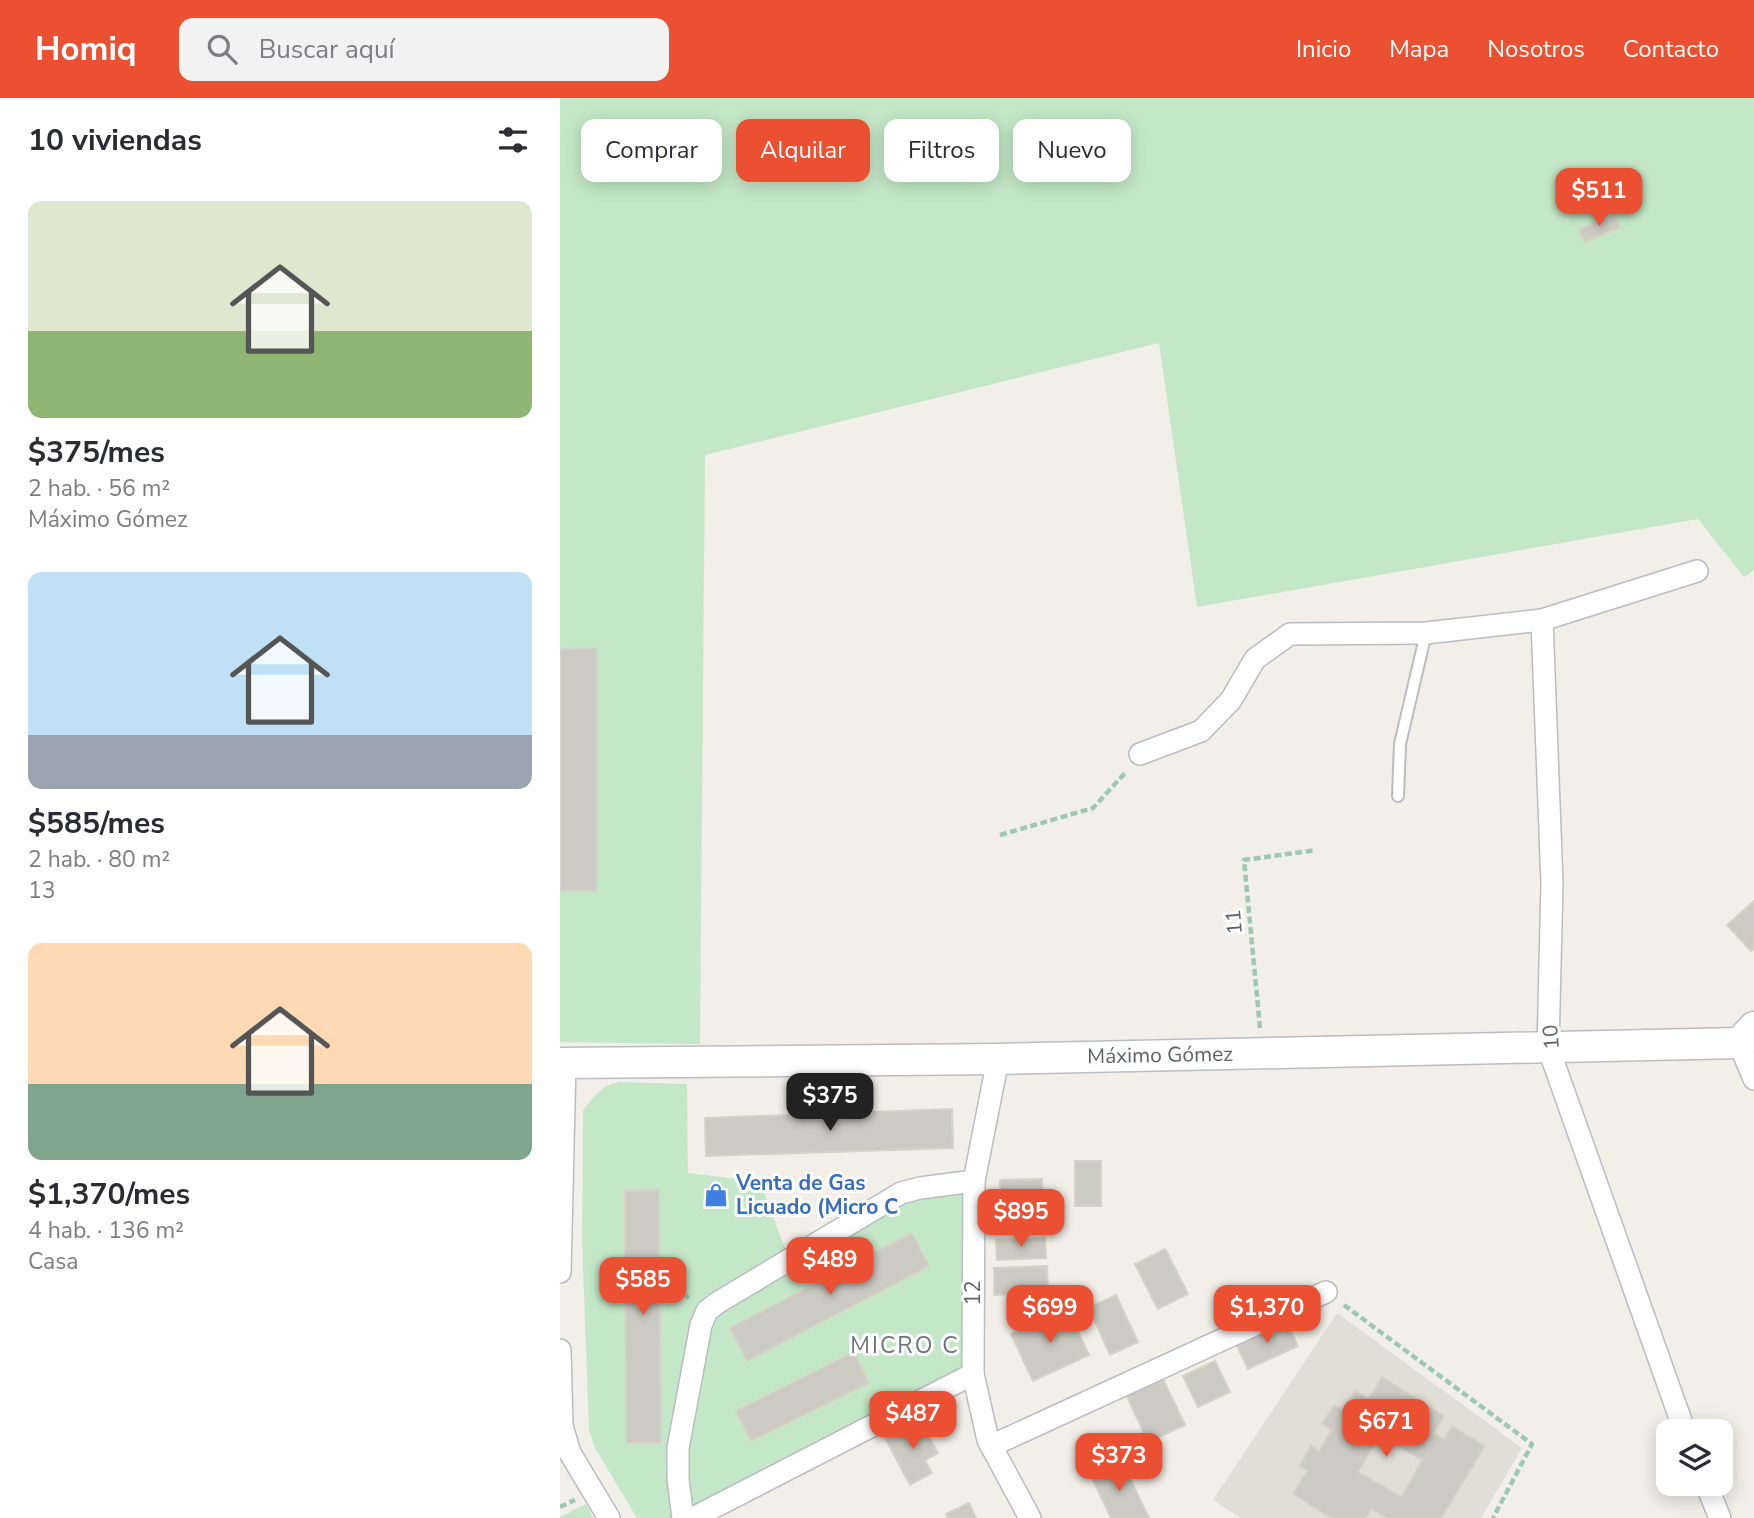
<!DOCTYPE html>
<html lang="es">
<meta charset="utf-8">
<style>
:root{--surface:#fff;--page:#f2f2f3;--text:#2b2b33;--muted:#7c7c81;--accent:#ec5032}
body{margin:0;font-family:"Nunito Sans",sans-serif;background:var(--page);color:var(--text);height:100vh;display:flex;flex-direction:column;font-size:26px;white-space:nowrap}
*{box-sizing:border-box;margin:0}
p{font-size:23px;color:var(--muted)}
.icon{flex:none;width:38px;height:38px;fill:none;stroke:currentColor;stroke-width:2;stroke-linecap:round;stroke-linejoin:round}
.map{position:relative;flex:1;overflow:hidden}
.panel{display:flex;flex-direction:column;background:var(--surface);width:560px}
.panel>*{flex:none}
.hud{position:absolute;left:21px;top:21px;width:665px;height:63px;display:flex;gap:14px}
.buttons{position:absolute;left:1096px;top:1321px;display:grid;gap:14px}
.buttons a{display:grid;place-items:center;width:77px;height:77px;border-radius:14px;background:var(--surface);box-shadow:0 4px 18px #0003;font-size:35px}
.price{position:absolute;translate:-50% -60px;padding:0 16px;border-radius:14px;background:var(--accent);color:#fff;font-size:23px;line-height:46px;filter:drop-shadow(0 2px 4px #0008)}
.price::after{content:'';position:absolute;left:50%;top:42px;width:21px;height:16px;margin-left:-10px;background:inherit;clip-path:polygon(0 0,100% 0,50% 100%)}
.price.active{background:#222;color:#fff}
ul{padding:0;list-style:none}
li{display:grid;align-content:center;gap:14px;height:371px;padding:0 28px}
li span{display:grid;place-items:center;height:217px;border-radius:14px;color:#555}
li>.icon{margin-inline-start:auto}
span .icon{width:126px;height:126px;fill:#fffc;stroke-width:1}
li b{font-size:30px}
h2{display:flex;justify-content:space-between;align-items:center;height:84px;padding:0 28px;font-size:30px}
.chip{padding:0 24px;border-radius:14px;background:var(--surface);box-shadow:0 4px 18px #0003;font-size:24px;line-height:63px}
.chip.active{background:var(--accent);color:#fff}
header{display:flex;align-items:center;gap:42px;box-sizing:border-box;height:98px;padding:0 35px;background:var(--accent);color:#fff}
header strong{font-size:33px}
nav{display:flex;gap:38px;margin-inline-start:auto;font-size:24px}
.search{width:490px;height:63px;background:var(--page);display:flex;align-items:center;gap:18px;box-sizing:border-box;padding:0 24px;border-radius:14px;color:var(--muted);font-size:26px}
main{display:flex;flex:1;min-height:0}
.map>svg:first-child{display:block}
.education{fill:#e1dfd5}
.green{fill:#c4e8c7}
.building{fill:#cccbc3;stroke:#d6d2c5;stroke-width:2;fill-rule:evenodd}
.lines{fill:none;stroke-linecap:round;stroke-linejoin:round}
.lane-casing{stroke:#b9bcc1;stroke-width:14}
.street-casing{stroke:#b9bcc1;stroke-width:24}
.secondary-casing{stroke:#babdc3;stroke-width:33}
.path{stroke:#9dc9ae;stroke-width:4.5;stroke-dasharray:7 3.5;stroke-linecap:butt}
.lane{stroke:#fff;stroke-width:10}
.street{stroke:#fff;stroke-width:21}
.secondary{stroke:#fff;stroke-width:30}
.labels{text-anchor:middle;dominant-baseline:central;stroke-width:6;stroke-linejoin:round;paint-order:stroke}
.street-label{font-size:21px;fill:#5e6268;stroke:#fff}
.shop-label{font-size:21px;font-weight:bold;fill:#366cbe;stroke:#fff;text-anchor:start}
.neighbourhood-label{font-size:23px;letter-spacing:2px;fill:#6f747a;stroke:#fff}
</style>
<header>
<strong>Homiq</strong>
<div class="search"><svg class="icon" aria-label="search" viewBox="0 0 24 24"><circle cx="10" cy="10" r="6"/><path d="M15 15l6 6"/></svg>Buscar aquí</div>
<nav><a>Inicio</a><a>Mapa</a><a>Nosotros</a><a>Contacto</a></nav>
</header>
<main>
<section class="panel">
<h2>10 viviendas<svg class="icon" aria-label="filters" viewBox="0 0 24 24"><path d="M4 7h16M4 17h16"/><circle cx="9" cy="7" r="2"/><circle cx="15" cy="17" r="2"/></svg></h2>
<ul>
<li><span style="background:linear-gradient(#dfe7d0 60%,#8fb573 0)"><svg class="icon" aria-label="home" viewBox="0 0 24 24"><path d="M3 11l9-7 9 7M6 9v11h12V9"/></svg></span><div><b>$375/mes</b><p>2 hab. · 56 m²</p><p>Máximo Gómez</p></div></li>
<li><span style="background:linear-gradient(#bfe0f5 75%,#9aa5b1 0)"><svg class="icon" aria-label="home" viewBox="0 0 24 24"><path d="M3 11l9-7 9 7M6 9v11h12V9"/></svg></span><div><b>$585/mes</b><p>2 hab. · 80 m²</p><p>13</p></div></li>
<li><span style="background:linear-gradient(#ffd9b3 65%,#7fa58c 0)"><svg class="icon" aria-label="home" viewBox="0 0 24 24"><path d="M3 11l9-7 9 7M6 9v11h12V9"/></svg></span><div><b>$1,370/mes</b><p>4 hab. · 136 m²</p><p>Casa</p></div></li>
</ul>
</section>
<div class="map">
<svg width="1194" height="1420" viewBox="0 0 1194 1420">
<rect width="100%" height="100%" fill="#f1efe7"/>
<polygon class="education" points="777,1215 962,1350 921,1420 681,1420 653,1402"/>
<g class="green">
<polygon points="0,0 1194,0 1194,472 1184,479 1138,421 637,509 599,245 145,357 140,946 0,944"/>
<path d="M60,984L127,986L128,1075L200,1084L229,1161L341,1095L414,1083L413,1276L132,1420H77L35,1350L29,1332L22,1143L23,1013C34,998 41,987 60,984Z"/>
<polygon points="26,1406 33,1420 0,1420 0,1419"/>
</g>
<g class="building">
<polygon points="1054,117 1060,130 1024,144 1019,131"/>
<polygon points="37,550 37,793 0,793 0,551"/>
<polygon points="1194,803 1194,851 1191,853 1167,827"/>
<polygon points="392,1011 393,1050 146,1058 145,1020"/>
<rect x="515" y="1063" width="26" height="45"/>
<polygon points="482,1081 483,1112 441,1113 440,1082"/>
<polygon points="99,1092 101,1345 66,1345 65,1093"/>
<polygon points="352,1135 369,1168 187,1263 170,1230"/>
<polygon points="485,1140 486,1160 437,1162 436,1142"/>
<polygon points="605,1151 628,1196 598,1211 575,1166"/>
<polygon points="487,1168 488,1195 434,1197 434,1170"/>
<polygon points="556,1197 578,1244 550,1257 529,1210"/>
<polygon points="507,1210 529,1257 473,1283 451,1236"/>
<polygon points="726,1222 738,1248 688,1271 676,1246"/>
<polygon points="294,1254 309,1285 191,1343 176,1313"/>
<polygon points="655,1263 670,1294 638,1309 623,1278"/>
<polygon points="602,1279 625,1327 588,1344 566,1296"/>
<path d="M822,1279L884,1318L874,1335L884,1341L892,1328L925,1348L881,1420H827L811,1411L806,1420H771L733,1396L747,1373L739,1368L751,1348L759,1353L772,1332L762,1326L774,1307L783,1312L795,1293L809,1301ZM819,1338L862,1362L842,1399L798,1374Z"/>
<polygon points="360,1321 378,1355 365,1362 372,1375 350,1387 325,1340"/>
<polygon points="561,1362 589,1420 551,1420 531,1378"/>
<polygon points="409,1405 416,1420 388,1420 386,1416"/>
</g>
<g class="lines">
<g class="lane-casing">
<polyline id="lane" points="838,698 840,646 866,535"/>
</g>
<g class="street-casing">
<g id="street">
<polyline points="982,522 992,785 988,949 1125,1334"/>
<polyline points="580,656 641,633 671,602 695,561 730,536 866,535 982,522 1137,473"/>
<polyline points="1192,944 1179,945 1194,981"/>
<polyline points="438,961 414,1083 413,1276 428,1342 470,1420"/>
<polyline points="0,1174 5,965"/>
<polyline points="0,1252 2,1328 10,1355 49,1420"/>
<polyline points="431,1348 766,1194"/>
<polyline points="1146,1386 1160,1420"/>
<polyline points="123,1420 118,1381 118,1350 141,1227 147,1213 157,1205 341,1095 360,1090 414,1083"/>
<polyline points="133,1420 413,1276"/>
</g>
</g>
<g class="secondary-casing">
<polyline id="secondary" points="0,965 438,961 1179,945 1194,929"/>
</g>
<g class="path">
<polyline points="440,737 533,710 566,674"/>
<polyline points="700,930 684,762 756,752"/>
<polyline points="100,1179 129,1200"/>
<polyline points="784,1207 972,1346 933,1420"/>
<polyline points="0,1409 15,1402"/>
</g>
<use href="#lane" class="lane"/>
<use href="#street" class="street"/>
<use href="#secondary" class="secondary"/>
</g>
<defs>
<g id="shop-bare" transform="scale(1.89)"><path d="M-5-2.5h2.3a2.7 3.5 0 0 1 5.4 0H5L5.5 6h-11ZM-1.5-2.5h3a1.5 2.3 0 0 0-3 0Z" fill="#3f7fe0" stroke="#fff" stroke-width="2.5" paint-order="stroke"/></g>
</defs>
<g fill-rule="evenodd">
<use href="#shop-bare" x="156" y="1097"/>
</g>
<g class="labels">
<g class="street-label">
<text transform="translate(674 824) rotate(-95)">11</text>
<text transform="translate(991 939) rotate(-95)">10</text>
<text transform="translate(600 957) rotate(-1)">Máximo Gómez</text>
<text transform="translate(413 1195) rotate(-90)">12</text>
</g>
<g class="shop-label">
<text x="176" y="1085">Venta de Gas<tspan x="176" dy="24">Licuado (Micro C</tspan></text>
</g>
<g class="neighbourhood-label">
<text x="345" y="1247">MICRO C</text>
</g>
</g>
</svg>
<div class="buttons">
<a><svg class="icon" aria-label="layers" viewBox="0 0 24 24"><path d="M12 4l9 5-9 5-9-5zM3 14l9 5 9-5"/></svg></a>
</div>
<b class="price" style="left:1039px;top:130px">$511</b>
<b class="price active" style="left:270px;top:1035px">$375</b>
<b class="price" style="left:461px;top:1151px">$895</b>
<b class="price" style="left:270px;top:1199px">$489</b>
<b class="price" style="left:83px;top:1219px">$585</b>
<b class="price" style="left:490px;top:1247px">$699</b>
<b class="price" style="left:707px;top:1247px">$1,370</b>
<b class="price" style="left:353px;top:1353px">$487</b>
<b class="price" style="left:826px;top:1361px">$671</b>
<b class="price" style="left:559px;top:1395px">$373</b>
<div class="hud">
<a class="chip">Comprar</a>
<a class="chip active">Alquilar</a>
<a class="chip">Filtros</a>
<a class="chip">Nuevo</a>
</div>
</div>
</main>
